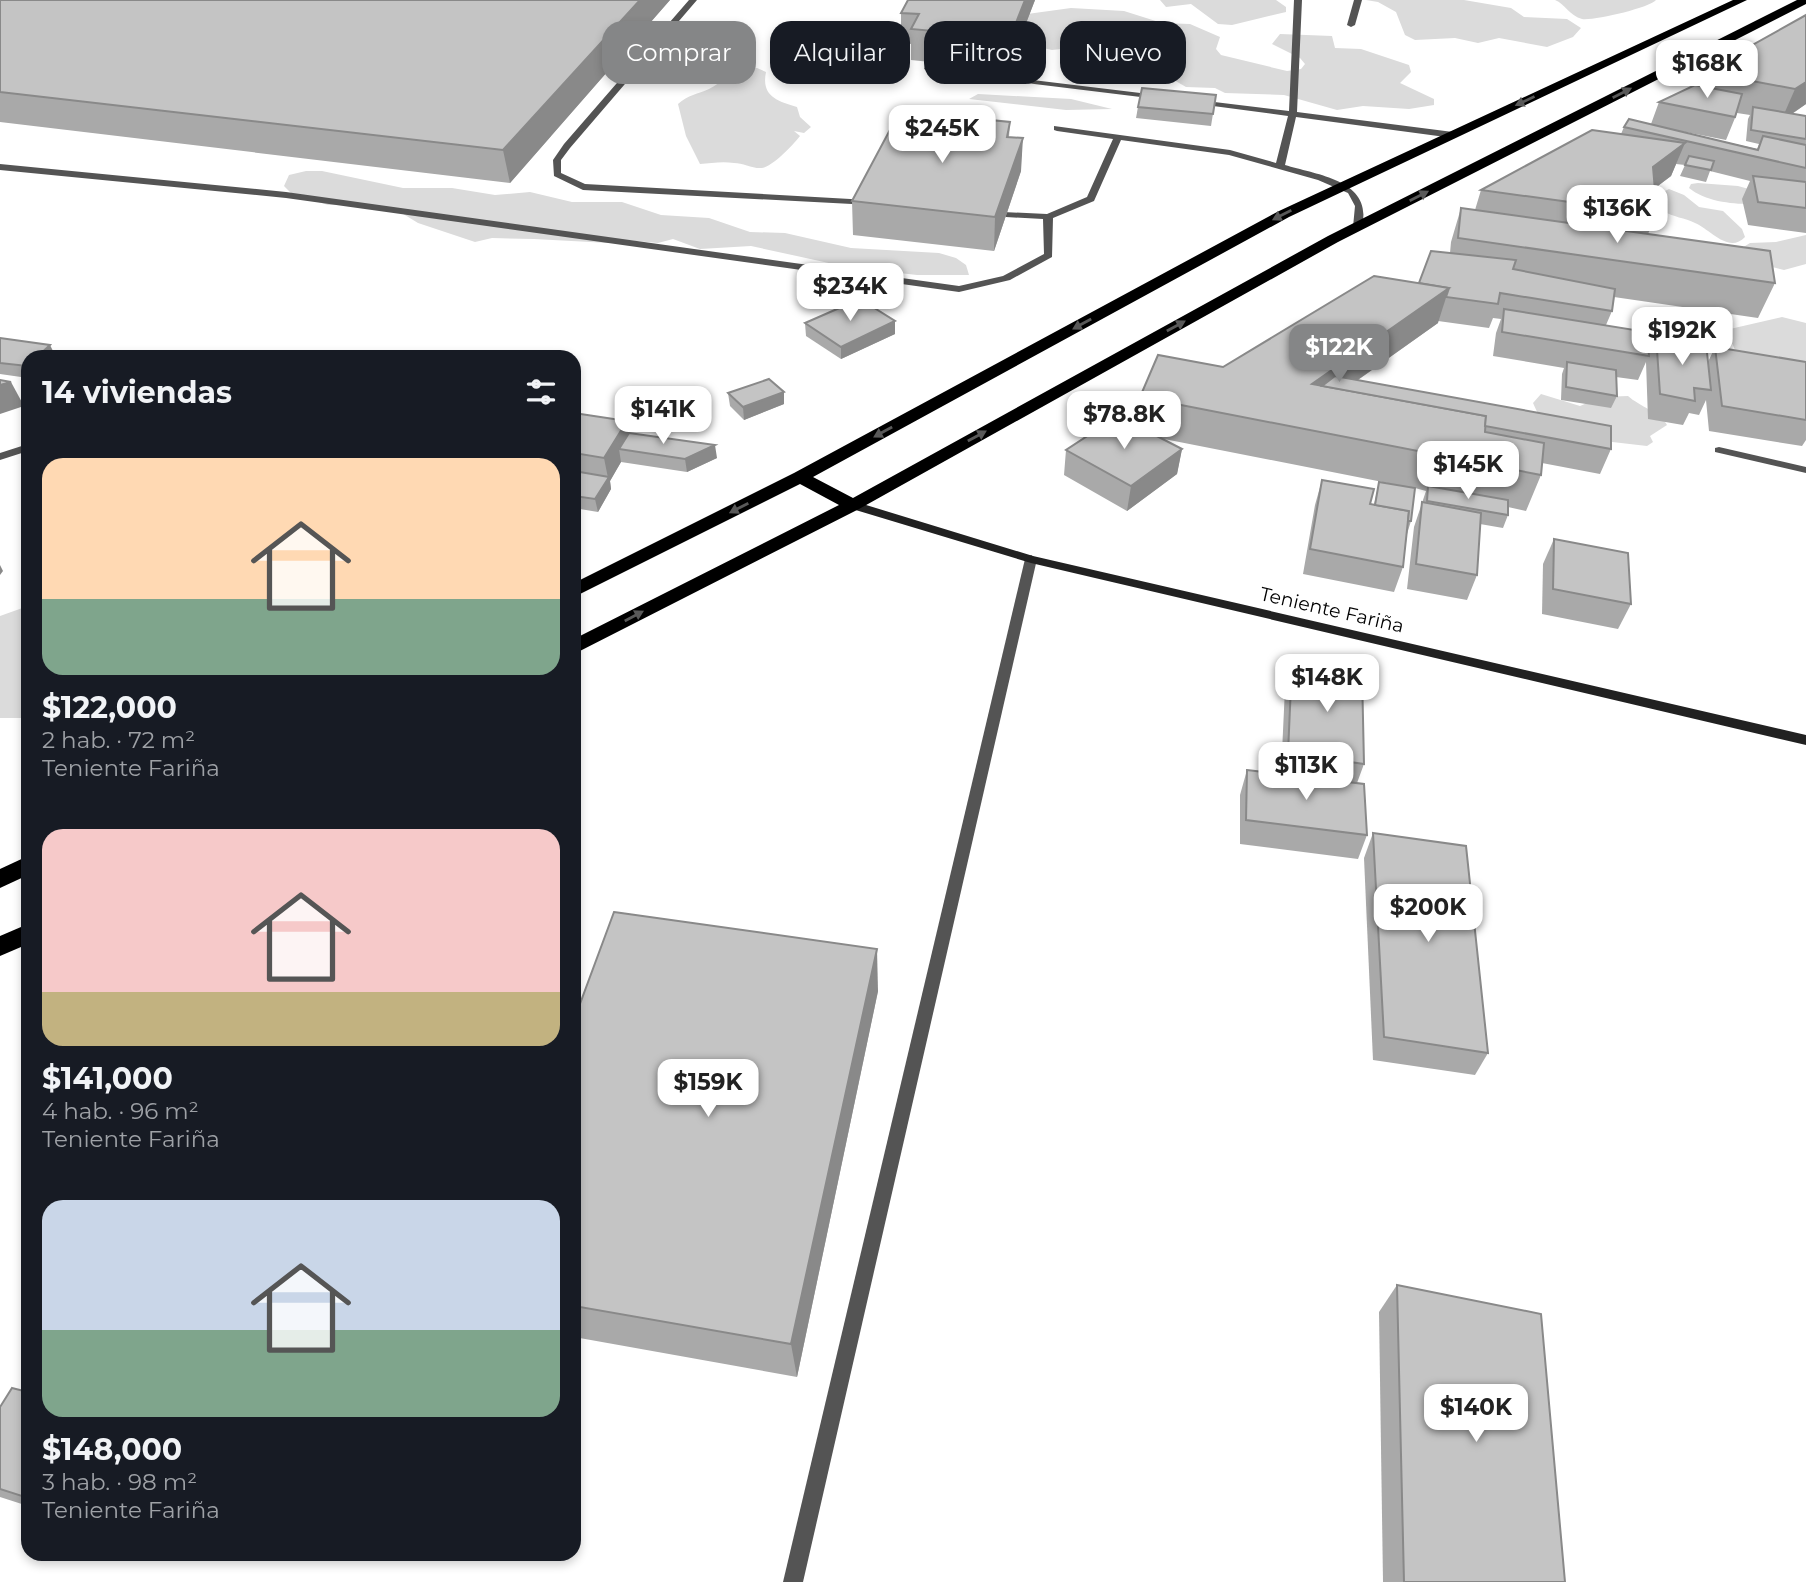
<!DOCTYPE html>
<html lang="es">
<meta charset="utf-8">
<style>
:root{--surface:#171b24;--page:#242831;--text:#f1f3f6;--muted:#9ea1a6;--accent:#858687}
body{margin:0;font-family:Montserrat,sans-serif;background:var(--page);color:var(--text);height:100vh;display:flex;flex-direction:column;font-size:26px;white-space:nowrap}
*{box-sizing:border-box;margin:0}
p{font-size:23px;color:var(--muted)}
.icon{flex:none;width:38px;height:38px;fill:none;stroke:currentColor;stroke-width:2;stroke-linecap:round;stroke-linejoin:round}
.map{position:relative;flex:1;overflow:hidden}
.panel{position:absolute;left:21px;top:350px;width:560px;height:1211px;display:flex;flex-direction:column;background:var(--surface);border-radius:21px;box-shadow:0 4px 10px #0003}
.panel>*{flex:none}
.banner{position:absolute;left:602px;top:21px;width:665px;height:63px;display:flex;gap:14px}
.price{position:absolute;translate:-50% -60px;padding:0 16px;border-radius:14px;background:#fff;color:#222;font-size:23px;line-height:46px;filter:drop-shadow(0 2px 4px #0008)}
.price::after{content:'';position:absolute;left:50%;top:42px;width:21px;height:16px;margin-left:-10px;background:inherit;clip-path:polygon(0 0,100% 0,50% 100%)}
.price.on{background:var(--accent);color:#fff}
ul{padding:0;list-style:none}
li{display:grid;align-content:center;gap:14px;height:371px;padding:0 21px}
li span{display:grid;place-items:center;height:217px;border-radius:21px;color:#555}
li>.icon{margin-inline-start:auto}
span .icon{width:126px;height:126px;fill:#fffc;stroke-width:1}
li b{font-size:30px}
h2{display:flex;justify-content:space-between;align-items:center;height:84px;padding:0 21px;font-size:30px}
.chip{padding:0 24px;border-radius:21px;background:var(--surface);box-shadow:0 4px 10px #0003;font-size:24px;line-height:63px}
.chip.on{background:var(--accent);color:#fff}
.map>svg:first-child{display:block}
.green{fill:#dbdbdb}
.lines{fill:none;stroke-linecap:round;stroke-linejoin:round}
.lane{fill:#545454;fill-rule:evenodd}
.street{fill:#545454;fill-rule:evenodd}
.secondary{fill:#212121;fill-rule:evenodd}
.highway{fill:#000;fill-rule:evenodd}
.wall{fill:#a9a9a9;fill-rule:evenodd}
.shaded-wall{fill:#898989}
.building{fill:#c4c4c4;stroke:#898989;stroke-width:2}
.oneway{fill:#595959}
.labels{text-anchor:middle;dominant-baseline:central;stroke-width:7;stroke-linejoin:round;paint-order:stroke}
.street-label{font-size:19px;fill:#000;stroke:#fff}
</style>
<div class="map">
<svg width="1806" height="1582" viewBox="0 0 1806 1582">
<rect width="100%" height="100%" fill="#fff"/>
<g class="green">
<polygon points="1160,0 1276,0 1286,7 1286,12 1232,25 1218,24 1191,4 1166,7"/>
<polygon points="1366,0 1464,0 1511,8 1524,17 1567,19 1581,28 1573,37 1547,47 1499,38 1478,43 1455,38 1415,40 1405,35 1396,12 1378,2"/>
<path d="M1555,0H1656C1649,8 1593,21 1582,19C1570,16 1565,4 1555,0Z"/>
<polygon points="1071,8 1124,11 1162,23 1190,24 1220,37 1216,49 1221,55 1287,71 1301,69 1305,64 1300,58 1272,44 1280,34 1332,36 1335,48 1361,49 1409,65 1411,72 1400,83 1434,99 1434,105 1409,109 1363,106 1337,110 1284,95 1225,93 1215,88 1186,87 1167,76 1095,55 1078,47 1052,50 1017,42 1020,15"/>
<path d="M742,68H757L766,72C761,96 777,101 797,107L800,117L811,127L804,133L794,131L800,136C792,146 773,166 762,168C753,169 743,163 734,163C723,161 711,163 700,164L686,136L678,104C688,95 698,94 709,89C722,83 726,73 742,68Z"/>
<polygon points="978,94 1071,99 1112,109 1066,110 969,99"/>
<polygon points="306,171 322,171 403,188 452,188 495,195 530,192 572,202 622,202 661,215 709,218 750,232 785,233 851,248 939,253 956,258 966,265 969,275 917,275 847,267 751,246 700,249 673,239 658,243 625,240 609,243 534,239 492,238 475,242 418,223 400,212 354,205 328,205 291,193 284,186 289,175"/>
<path d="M1698,183L1738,186L1763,193L1750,204C1730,204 1705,201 1689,188L1691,184Z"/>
<path d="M1669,189L1684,195L1699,207L1723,211L1742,229L1745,237C1729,254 1711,230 1695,223C1685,218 1673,217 1663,211L1655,196Z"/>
<polygon points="1806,235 1806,264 1784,270 1753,262 1742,248 1750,243 1776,242"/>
<polygon points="1782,317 1806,323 1806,397 1737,355 1728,333 1730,329"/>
<path d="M1541,394L1580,406L1601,397L1628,396C1639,406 1661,413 1667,425L1650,436L1653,442L1647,446L1595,440L1538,414L1533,403Z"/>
<polygon points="28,606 28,718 0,718 0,616"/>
</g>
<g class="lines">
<g class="lane">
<polygon points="689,0 697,0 570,148 561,160 561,173 585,184 868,200 873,203 871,205 583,190 554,176 553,160 564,144"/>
<path d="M1294,0H1302L1297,112L1453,132L1457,135L1453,138L1296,117L1285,165C1318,175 1376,181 1361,229L1353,227L1355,206L1348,193L1318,180L1229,155L1121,140L1094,201L1053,218L1052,257L1010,280L959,292L286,198L0,170V164L286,192L959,286L1003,276L1044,254L1043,219L1006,217L1001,214L1003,212L1047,214L1087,197L1113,139L1057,131L1054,130V126L1230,150L1276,163L1288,116L1198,104L1194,102L1198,100L1289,111Z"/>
<polygon points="1354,0 1362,0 1355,25 1351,27 1347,25"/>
<polygon points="925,67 1157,95 1161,97 1157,99 928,71 924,69"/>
</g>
<g class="street">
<polygon points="28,444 28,451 0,460 0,453"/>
<polygon points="1719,447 1806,467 1806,473 1715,452 1715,448"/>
<polygon points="1031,555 1037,559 803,1582 783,1582 1025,559"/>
</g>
<polygon class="secondary" points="853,501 1033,556 1806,735 1806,745 1031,563 849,508 847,505"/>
<g class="highway">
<polygon points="1733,0 1747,0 1289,217 813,477 853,498 1328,236 1797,0 1806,0 1806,4 1338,242 859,509 574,654 574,639 839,505 800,484 574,597 574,583 794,473 1279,211"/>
<polygon points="28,856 28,875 0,888 0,869"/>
<polygon points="28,924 28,944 0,956 0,936"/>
</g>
</g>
<g class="wall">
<polygon points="0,0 670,0 510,183 0,122"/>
<polygon points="1035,0 1008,70 911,60 911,44 901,43 901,13"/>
<path d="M1806,15V104L1792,114L1806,116V233L1748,225L1742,199L1750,181L1710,171L1706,182L1680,176L1685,165L1676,164L1671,176L1654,189L1657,214L1648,234L1775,283L1758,318L1614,297L1612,311L1606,325L1649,352L1656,335L1708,362L1715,347L1806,362V440L1802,446L1709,431L1706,400L1699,415L1689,413L1683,425L1648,419L1646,362L1638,380L1616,377L1617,396L1611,408L1561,400L1562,374L1564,368L1493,356L1496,333L1501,319L1493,318L1489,328L1438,321V323L1358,380L1611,449L1600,474L1542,463L1541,475L1526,511L1508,507V515L1503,528L1480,524L1477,575L1467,600L1407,589L1414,527L1426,491L1415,488L1411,521L1407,534L1403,567L1394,592L1303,574L1315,505L1322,480L1374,505L1379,482L1408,487L1159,438L1182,449L1177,474L1127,511L1064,475L1066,450L1136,425L1140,397L1223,367L1419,283L1450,253L1451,242L1461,208L1475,210L1481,190L1621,134L1624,127L1651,124L1659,102L1698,86L1704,72ZM1737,113L1750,115L1748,119L1746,141L1759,144L1757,149L1665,128L1726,140Z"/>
<polygon points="1216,95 1211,126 1136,118 1138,107"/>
<polygon points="1010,122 1009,137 1021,171 994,251 853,235 852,201"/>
<polygon points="895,321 895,334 841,359 806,336 805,323"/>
<polygon points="0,338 28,357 28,378 0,374"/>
<polygon points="728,393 784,404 744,420 730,406"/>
<polygon points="574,413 627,421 629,433 717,458 687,472 621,462 610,481 611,489 598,512 574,508"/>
<polygon points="1554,539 1631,604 1618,629 1542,614 1543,564"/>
<polygon points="1292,663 1364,764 1357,783 1367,835 1358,859 1240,844 1240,795 1247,770 1281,774 1285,688"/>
<polygon points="1373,833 1488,1053 1475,1075 1373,1060 1364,858"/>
<polygon points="878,991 797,1377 574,1337 574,1020"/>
<polygon points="1397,1285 1565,1582 1383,1582 1379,1312"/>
<polygon points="28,1392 28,1506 0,1497 0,1407"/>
</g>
<g class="shaded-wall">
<polygon points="640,0 670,0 510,183 503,150"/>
<polygon points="1025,0 1035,0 1008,70 1010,38"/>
<polygon points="1806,82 1806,104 1781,121 1795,89"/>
<polygon points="1023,138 1021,171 994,251 995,217"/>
<polygon points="1685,143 1671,176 1639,200 1653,167"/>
<polygon points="1449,288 1438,323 1332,398 1312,384"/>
<polygon points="895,321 895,334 841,359 841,347"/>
<polygon points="50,345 56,357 37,357"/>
<polygon points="11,382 24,406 0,414 0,385"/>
<polygon points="784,392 784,404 744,420 743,407"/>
<polygon points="627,421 631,446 619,449 621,462 610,481 611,489 598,512 595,499 608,478 604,458"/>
<polygon points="715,445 717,458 687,472 685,459"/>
<polygon points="1182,449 1177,474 1127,511 1131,486"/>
<polygon points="0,565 3,571 0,575"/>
<polygon points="877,949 878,991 797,1377 791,1344"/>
</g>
<g class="building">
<polygon points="0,0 640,0 503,150 0,92"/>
<polygon points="908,0 1025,0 1010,38 911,29 919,14 901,13"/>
<polygon points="1806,15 1806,82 1795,89 1704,72"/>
<polygon points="1695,85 1742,94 1735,117 1659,102"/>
<polygon points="1142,88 1216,95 1213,114 1138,107"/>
<polygon points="1753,107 1806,116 1806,139 1751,130"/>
<polygon points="900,111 1010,122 1007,137 1023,138 995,217 852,201"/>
<polygon points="1629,119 1758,150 1763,136 1806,145 1806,168 1624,127"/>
<polygon points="1592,130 1685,143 1653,167 1657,214 1481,190"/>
<polygon points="1689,156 1714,161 1711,170 1685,165"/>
<polygon points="1753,176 1806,182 1806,208 1758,202"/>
<polygon points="1461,208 1770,251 1775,283 1458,238"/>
<polygon points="1431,251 1516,260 1513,269 1615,289 1612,311 1500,293 1498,304 1446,297 1449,288 1419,283"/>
<polygon points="1374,276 1449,288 1312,384 1486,416 1485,432 1544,443 1541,475 1140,397 1158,355 1223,367"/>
<polygon points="860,299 895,321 841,347 805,323"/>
<polygon points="1504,309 1647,332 1649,356 1502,332"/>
<polygon points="1656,335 1706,343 1711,390 1694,388 1695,401 1660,394"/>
<polygon points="0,338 50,345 37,357 28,357 27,366 0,363"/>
<polygon points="1715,347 1806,362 1806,420 1722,406"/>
<polygon points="509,351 558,357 504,357"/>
<polygon points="1567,362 1616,370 1617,396 1566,387"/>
<polygon points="1335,376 1611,426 1611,449 1485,426 1486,416 1322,386"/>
<polygon points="769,379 784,392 743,407 728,393"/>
<polygon points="0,380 11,382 0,385"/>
<polygon points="574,413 627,421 604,458 574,453"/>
<polygon points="1118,416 1182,449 1131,486 1066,450"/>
<polygon points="629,433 715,445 685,459 619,449"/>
<polygon points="574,471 609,477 595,499 574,496"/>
<polygon points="1322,480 1374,489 1370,504 1409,511 1403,567 1310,549"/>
<polygon points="1379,482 1415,488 1411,521 1408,521 1409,511 1375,505"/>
<polygon points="1428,486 1508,500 1508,515 1427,501"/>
<polygon points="1422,502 1481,513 1477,575 1416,564"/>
<polygon points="1554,539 1628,553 1631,604 1553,589"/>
<polygon points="1292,663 1362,673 1364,764 1288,753"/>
<polygon points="1247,770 1364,784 1367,835 1246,820"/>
<polygon points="1373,833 1466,846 1488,1053 1384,1037"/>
<polygon points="614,912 877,949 791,1344 574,1306 574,1020"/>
<polygon points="1397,1285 1541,1314 1565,1582 1404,1582"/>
<polygon points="12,1388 28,1392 28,1498 0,1489 0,1407"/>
</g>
<defs><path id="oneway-solid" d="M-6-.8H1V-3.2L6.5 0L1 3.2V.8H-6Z" transform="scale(1.75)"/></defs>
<g class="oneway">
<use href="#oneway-solid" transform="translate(1622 93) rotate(-27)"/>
<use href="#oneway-solid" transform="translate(1525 101) rotate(155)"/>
<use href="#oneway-solid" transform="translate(1419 196) rotate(-27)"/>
<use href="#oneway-solid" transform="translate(1282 215) rotate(153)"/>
<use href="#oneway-solid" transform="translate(1082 324) rotate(151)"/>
<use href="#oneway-solid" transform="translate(1176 326) rotate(-29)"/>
<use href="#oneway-solid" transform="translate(883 432) rotate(151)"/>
<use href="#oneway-solid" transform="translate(977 436) rotate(-29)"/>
<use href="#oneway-solid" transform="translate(739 508) rotate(153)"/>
<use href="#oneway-solid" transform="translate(634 616) rotate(-28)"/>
</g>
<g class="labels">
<g class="street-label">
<text transform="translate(1332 610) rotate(13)">Teniente Fariña</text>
</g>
</g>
</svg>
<b class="price" style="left:1707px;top:100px">$168K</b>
<b class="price" style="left:942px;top:165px">$245K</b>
<b class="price" style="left:1617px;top:245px">$136K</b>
<b class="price" style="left:850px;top:323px">$234K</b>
<b class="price" style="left:1682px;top:367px">$192K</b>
<b class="price on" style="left:1339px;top:384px">$122K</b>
<b class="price" style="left:663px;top:446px">$141K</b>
<b class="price" style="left:1124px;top:451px">$78.8K</b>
<b class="price" style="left:1468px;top:501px">$145K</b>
<b class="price" style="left:1327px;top:714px">$148K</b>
<b class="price" style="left:1306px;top:802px">$113K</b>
<b class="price" style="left:1428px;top:944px">$200K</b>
<b class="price" style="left:708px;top:1119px">$159K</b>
<b class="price" style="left:1476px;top:1444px">$140K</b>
<div class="banner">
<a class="chip on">Comprar</a>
<a class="chip">Alquilar</a>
<a class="chip">Filtros</a>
<a class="chip">Nuevo</a>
</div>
<section class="panel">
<h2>14 viviendas<svg class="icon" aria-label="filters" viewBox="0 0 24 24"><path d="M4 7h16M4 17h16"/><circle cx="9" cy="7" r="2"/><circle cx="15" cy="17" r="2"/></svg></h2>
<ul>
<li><span style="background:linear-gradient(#ffd9b3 65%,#7fa58c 0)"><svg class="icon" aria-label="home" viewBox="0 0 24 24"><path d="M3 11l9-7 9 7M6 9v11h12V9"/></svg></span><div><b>$122,000</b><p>2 hab. · 72 m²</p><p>Teniente Fariña</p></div></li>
<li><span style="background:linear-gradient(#f6c9c9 75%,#c2b280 0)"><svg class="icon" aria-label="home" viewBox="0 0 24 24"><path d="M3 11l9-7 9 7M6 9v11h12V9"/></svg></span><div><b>$141,000</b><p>4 hab. · 96 m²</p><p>Teniente Fariña</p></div></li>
<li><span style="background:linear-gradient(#c9d6e8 60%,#7fa58c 0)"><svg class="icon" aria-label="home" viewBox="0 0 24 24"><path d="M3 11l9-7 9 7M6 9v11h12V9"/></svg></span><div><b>$148,000</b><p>3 hab. · 98 m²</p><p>Teniente Fariña</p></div></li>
</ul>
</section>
</div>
